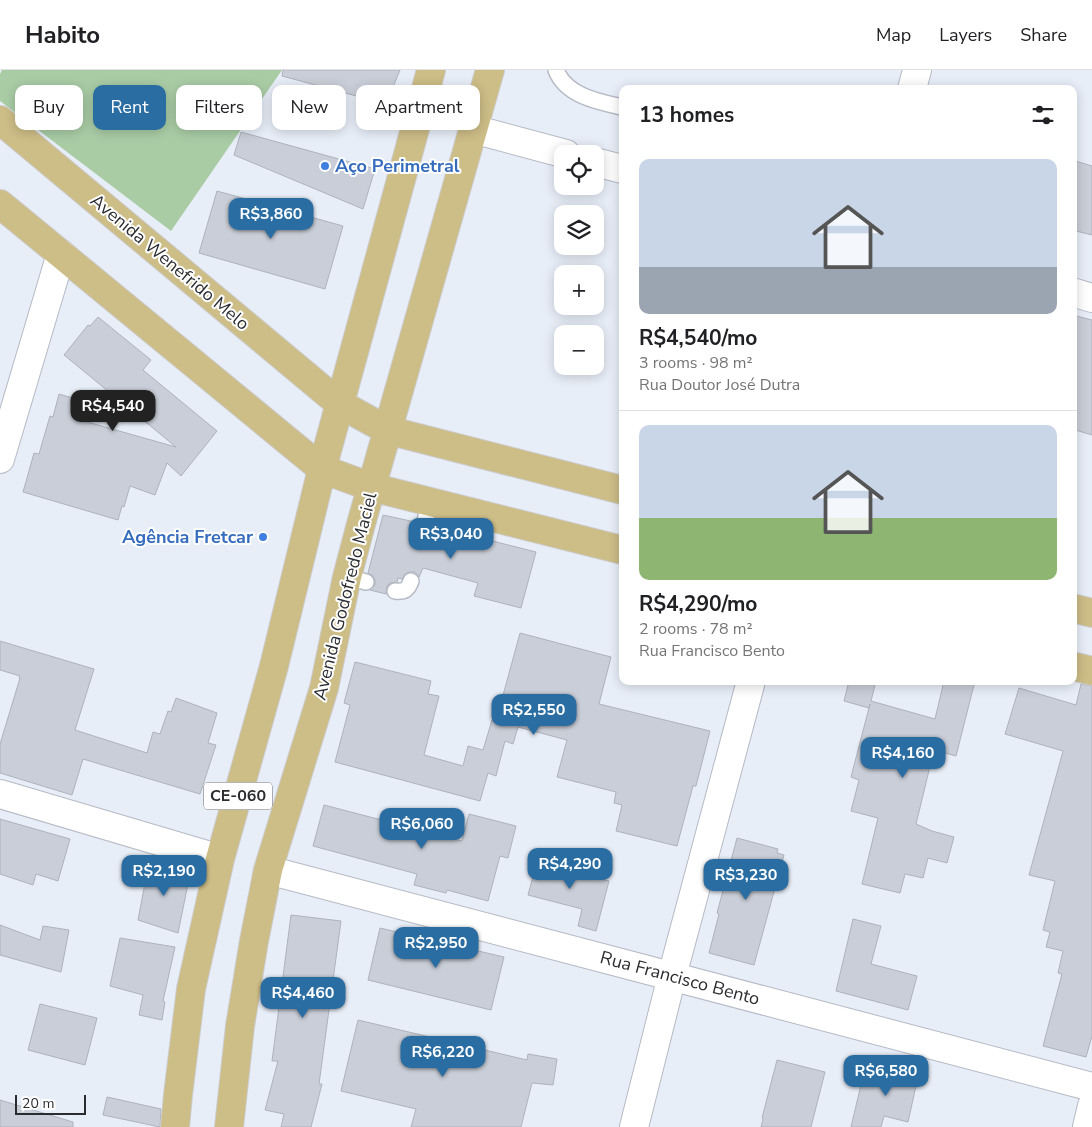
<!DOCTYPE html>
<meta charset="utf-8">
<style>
:root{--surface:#fff;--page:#f6f6f6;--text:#202124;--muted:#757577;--line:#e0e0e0;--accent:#2a6da3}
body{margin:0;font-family:"Nunito Sans",sans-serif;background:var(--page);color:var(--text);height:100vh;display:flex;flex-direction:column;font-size:19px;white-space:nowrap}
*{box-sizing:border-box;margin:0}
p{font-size:16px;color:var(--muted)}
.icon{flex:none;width:28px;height:28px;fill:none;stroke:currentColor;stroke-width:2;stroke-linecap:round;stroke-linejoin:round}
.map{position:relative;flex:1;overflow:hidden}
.side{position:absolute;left:619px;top:15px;width:458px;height:600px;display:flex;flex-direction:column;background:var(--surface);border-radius:10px;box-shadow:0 2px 12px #0003}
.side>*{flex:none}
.top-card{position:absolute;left:15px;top:15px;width:475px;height:45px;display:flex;gap:10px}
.buttons{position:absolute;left:554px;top:75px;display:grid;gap:10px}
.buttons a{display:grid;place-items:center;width:50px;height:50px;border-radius:10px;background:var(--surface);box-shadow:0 2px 12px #0003;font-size:25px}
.scale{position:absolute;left:15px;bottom:12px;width:71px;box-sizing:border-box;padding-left:5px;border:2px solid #2a2c30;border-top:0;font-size:14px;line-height:18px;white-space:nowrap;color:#2a2c30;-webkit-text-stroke:4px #fff;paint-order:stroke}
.price{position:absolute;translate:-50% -42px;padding:0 11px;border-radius:10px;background:var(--accent);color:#fff;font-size:16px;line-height:32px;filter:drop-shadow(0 1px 2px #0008)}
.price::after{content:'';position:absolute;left:50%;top:30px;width:15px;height:11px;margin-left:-8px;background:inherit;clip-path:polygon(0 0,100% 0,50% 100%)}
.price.active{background:#222;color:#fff}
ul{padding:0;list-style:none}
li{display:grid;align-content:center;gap:10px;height:265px;padding:0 20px}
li+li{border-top:1px solid var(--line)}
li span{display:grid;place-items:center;height:155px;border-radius:10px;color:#555}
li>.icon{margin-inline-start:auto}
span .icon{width:90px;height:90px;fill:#fffc;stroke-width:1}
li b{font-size:21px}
h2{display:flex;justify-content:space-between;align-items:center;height:60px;padding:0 20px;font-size:21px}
.pill{padding:0 18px;border-radius:10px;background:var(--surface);box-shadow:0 2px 12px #0003;font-size:18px;line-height:45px}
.pill.active{background:var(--accent);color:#fff}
header{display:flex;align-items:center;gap:30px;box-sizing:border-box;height:70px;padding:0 25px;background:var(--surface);border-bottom:1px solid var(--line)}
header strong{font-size:24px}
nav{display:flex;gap:28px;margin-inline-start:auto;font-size:18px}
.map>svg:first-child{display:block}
.green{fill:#a9cca5}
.building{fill:#c9ced8;stroke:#adb2bc}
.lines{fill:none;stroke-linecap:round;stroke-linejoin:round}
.lane-casing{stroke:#b5bac4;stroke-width:18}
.street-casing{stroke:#b5bac4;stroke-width:30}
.primary-casing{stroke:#cccccd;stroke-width:30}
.lane{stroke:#fff;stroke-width:15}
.street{stroke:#fff;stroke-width:28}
.primary{stroke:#cdbd87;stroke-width:28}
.shop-dot{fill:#3f7fe0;stroke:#fff;stroke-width:2}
.labels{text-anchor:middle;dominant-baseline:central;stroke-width:4;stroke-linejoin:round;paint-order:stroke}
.shield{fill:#fff;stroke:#6a6b6e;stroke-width:1}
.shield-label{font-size:16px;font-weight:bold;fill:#2a2c30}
.shop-label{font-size:18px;font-weight:bold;fill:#366cbe;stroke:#fff;text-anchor:start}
.street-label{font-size:18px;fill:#2a2c30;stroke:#fff}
</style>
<header>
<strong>Habito</strong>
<nav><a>Map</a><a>Layers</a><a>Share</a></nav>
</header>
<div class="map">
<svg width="1092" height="1057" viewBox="0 0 1092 1057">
<rect width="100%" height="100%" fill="#e8eef8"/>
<polygon class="green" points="2,0 282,0 171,161 0,31 0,4"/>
<g class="building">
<polygon points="283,0 400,0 386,34 282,6"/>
<polygon points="241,62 375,99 363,139 234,85"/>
<polygon points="1072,90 1092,96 1092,165 1072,160"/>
<polygon points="217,121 343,156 325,219 199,183"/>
<polygon points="1072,245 1092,250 1092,365 1072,359"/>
<polygon points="98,247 151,290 143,300 217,361 181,406 167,393 155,425 130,416 124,437 122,436 118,450 23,422 34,383 39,384 50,346 53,347 59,324 79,330 73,348 176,377 64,285 88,255 90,256"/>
<polygon points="383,445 415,452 417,460 422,463 430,461 433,456 536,482 521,538 474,526 478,513 423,498 419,507 415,502 409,502 405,504 402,509 398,508 397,512 390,513 387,516 386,524 370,520 375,515 375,510 373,506 368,503"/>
<polygon points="520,563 611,587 599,634 710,661 696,716 693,716 677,776 616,761 622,735 614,733 616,722 557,707 567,670 518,657 513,674 505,671 496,706 488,703 480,731 335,692 350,635 344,633 355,592 431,611 428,624 439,626 424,685 463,696 468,676 483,680 492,650 496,651"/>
<polygon points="0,571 94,599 75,660 147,683 153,662 160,664 168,641 171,642 176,628 217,643 208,673 216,675 200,724 83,689 72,725 0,703 0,674 20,608 19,608 20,606 0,600"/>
<polygon points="849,611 876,611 871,631 935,649 944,611 975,611 956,686 934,680 916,754 932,761 954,767 947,793 928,788 923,808 905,804 900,823 862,814 878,748 851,741 859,710 851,707 870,634 869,638 844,631"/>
<polygon points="1081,614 1092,616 1092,966 1086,987 1043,976 1062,904 1058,903 1063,881 1046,877 1050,862 1043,860 1055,811 1029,805 1063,681 1005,664 1019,618 1076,635"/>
<polygon points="324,735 462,771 469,744 516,756 508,788 500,786 488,831 447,820 446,823 414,815 417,804 313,776"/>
<polygon points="0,749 70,769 58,811 36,804 33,815 0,804"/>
<polygon points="737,768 778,779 777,783 784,785 754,895 709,883 719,844 717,843"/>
<polygon points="538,788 549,791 550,788 569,793 567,800 609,811 596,861 578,856 582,839 528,825"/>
<polygon points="149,792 190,804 178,863 138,850"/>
<polygon points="291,845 341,851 319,1014 322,1014 311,1057 281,1057 284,1044 265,1040 278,991 272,991"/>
<polygon points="853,849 881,856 871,894 917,906 908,940 836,921"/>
<polygon points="0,855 40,870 43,856 69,860 61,902 0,885"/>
<polygon points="380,858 504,887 491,940 368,910"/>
<polygon points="120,868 175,877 163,931 165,932 162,950 139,945 143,925 110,916"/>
<polygon points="40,934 97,948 85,995 28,980"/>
<polygon points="358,950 527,990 528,984 557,989 553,1015 532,1013 521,1057 411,1057 416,1039 341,1021"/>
<polygon points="777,990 825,1002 811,1057 761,1057 763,1049 762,1048"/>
<polygon points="898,993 920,998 908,1052 884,1046 881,1057 851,1057 864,1002 894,1010"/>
<polygon points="107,1027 161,1039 160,1057 103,1045"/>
<polygon points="0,1030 73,1052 73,1057 0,1057"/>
</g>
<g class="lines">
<g class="lane-casing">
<g id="lane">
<path d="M556,0C566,26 599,32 622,37"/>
<polyline points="424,454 430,432"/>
<polyline points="347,507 366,512"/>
<path d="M395,521C404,522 408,520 411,511"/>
</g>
</g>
<g class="street-casing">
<g id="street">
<polyline points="912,19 917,0"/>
<polyline points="473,59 566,84"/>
<polyline points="595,92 622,99"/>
<polyline points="1072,222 1092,228"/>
<polyline points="0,389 61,184"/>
<polyline points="0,724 220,789"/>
<polyline points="268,800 1092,1017"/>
<polyline points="634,1057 672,906 751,611"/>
<polyline points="1087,1057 1092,1036"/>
</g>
</g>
<g class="primary-casing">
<g id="primary">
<polyline points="0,50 340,334 387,360 622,420"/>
<polyline points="0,134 322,399 371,417 622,480"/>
<polyline points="1072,538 1092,543"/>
<polyline points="1072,596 1092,601"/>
<polyline points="175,1057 178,1025 191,919 220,789 274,596 322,399 431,0"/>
<polyline points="229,1057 240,956 254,871 268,800 324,618 347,507 361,454 490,0"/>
</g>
</g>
<use href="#lane" class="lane"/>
<use href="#street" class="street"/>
<use href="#primary" class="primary"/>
</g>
<g class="shop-dot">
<circle cx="325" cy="96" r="5"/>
<circle cx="263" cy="467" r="5"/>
</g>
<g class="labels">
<rect class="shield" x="204" y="712.5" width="68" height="27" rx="4"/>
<g class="shield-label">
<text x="238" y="726">CE-060</text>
</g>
<g class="shop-label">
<text x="335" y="96">Aço Perimetral</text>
<text x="253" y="467" text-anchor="end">Agência Fretcar</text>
</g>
<g class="street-label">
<text transform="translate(170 192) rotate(40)">Avenida Wenefrido Melo</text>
<text transform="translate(345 526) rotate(-76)">Avenida Godofredo Maciel</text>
<text transform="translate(680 908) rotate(15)">Rua Francisco Bento</text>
</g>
</g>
</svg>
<div class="buttons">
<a><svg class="icon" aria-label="locate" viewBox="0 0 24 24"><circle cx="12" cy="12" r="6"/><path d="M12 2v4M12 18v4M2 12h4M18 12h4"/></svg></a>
<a><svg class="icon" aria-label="layers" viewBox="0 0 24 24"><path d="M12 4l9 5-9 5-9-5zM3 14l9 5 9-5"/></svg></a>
<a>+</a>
<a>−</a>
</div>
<div class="scale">20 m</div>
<b class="price" style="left:271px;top:170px">R$3,860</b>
<b class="price active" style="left:113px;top:362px">R$4,540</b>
<b class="price" style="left:451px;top:490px">R$3,040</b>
<b class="price" style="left:534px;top:666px">R$2,550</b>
<b class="price" style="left:903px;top:709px">R$4,160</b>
<b class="price" style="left:422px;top:780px">R$6,060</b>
<b class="price" style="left:570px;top:820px">R$4,290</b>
<b class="price" style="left:164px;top:827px">R$2,190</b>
<b class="price" style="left:746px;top:831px">R$3,230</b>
<b class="price" style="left:436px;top:899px">R$2,950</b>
<b class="price" style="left:303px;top:949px">R$4,460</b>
<b class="price" style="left:443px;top:1008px">R$6,220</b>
<b class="price" style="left:886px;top:1027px">R$6,580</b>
<div class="top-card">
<a class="pill">Buy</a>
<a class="pill active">Rent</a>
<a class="pill">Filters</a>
<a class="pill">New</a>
<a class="pill">Apartment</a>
</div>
<section class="side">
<h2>13 homes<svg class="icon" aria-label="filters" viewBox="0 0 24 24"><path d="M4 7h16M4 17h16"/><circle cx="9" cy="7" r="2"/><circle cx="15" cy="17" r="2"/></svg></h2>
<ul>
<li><span style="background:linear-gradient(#c9d6e8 70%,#9aa5b1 0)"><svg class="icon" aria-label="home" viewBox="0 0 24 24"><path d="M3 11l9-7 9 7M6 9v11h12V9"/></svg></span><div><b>R$4,540/mo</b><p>3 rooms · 98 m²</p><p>Rua Doutor José Dutra</p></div></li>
<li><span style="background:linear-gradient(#c9d6e8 60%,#8fb573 0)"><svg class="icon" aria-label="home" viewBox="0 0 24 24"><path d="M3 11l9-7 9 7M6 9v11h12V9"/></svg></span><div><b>R$4,290/mo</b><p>2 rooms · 78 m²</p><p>Rua Francisco Bento</p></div></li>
</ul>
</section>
</div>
